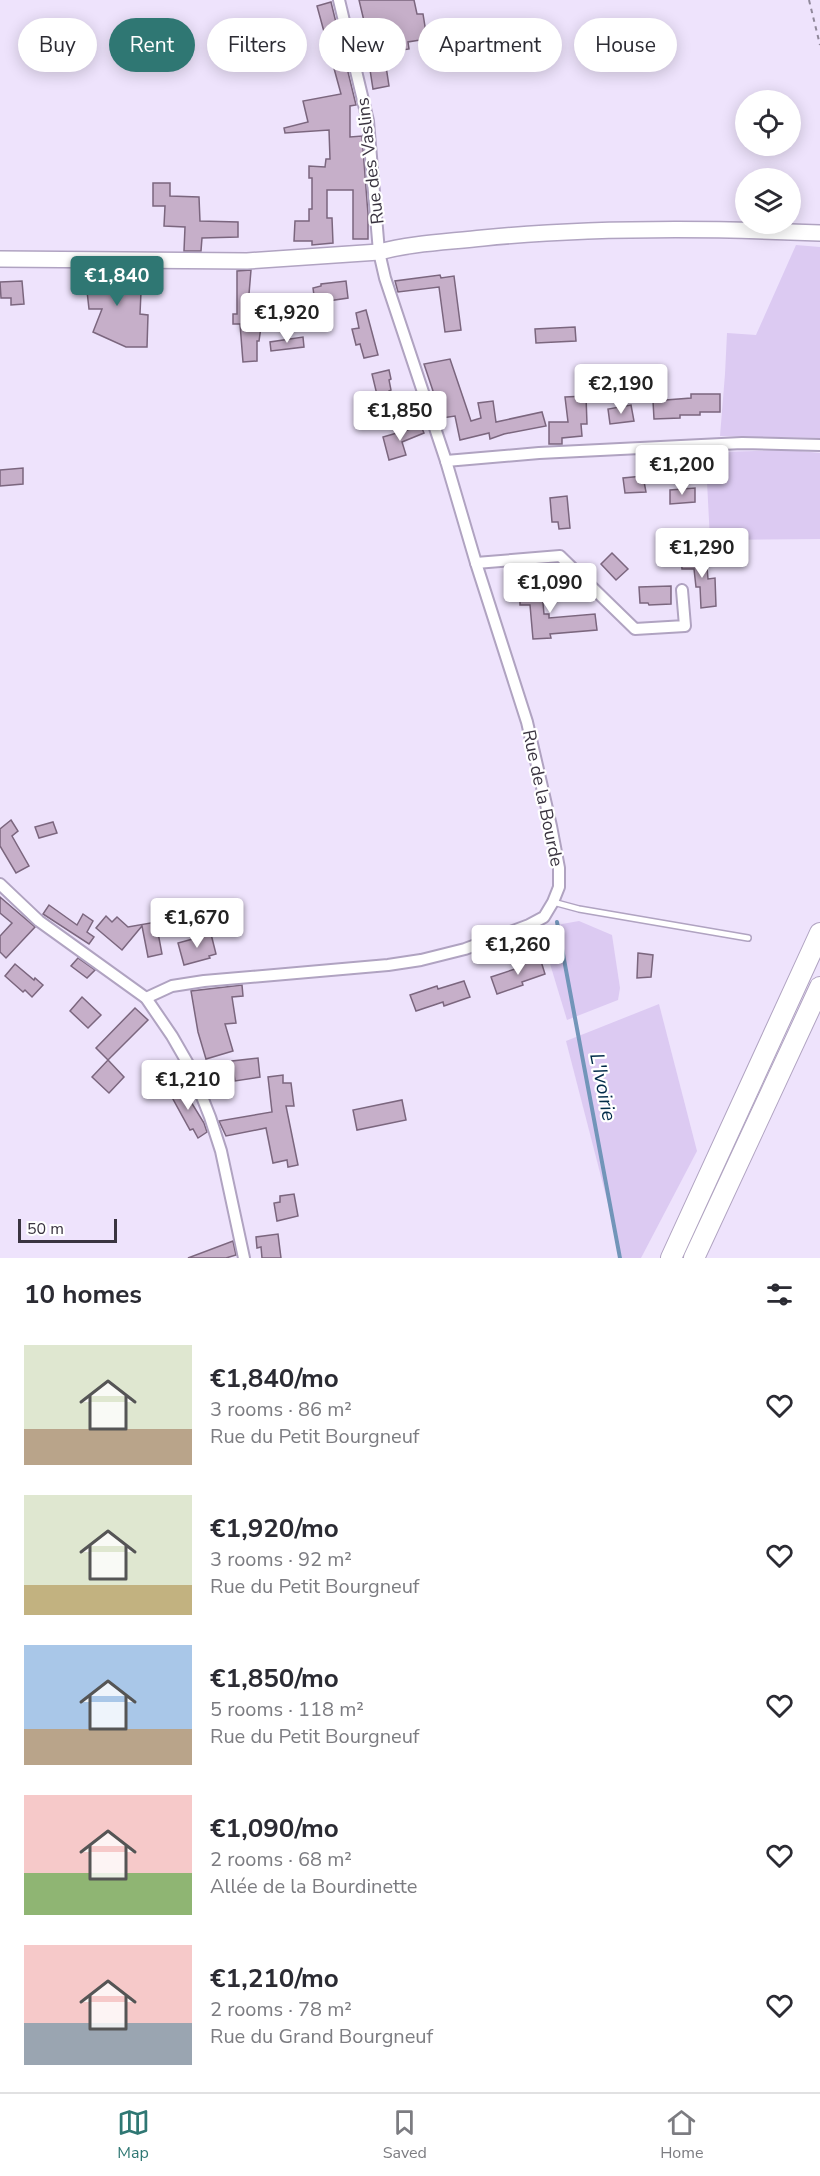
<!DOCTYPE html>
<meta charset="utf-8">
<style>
:root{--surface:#fff;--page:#f2f2f3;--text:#2b2b33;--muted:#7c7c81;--line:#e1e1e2;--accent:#2f7773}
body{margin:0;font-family:"Nunito Sans",sans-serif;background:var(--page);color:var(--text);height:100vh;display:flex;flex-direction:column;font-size:22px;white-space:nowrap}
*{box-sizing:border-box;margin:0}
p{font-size:20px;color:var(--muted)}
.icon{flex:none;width:33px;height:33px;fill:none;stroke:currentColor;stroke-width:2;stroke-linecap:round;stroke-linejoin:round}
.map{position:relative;height:1258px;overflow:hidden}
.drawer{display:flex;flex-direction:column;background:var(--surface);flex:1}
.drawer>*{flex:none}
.banner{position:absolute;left:18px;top:18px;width:784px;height:54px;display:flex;gap:12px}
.fabs{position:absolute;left:735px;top:90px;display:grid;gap:12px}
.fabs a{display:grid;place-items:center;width:66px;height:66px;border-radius:50%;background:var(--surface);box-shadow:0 3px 15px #0003;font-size:30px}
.scale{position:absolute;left:18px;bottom:15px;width:99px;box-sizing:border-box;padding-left:6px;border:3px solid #3a3440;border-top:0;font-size:16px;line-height:21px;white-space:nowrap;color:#3a3440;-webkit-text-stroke:4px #fff;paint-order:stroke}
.price{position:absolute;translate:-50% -51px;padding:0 14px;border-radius:6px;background:#fff;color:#222;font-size:20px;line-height:39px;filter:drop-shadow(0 2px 3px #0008)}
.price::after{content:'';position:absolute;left:50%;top:36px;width:18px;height:14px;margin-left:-9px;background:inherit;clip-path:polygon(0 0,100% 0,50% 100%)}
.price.on{background:var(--accent);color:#fff}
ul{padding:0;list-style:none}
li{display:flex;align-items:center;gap:18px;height:150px;padding:0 24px}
li span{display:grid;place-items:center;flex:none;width:168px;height:120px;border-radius:0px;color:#555}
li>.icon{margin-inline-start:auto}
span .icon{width:72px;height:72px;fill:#fffc;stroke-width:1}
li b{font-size:26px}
h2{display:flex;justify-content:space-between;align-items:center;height:72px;padding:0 24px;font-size:26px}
.tag{padding:0 21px;border-radius:27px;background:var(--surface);box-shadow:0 3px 15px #0003;font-size:21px;line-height:54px}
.tag.on{background:var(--accent);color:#fff}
.tabs{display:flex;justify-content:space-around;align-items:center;height:84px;border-top:2px solid var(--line);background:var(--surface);font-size:16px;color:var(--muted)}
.tabs a{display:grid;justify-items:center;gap:3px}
.tabs .on{color:var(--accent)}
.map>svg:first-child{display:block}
.green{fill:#dccaf2}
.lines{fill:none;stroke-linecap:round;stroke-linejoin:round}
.stream{stroke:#7295b9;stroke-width:4}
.building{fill:#c6afc9;stroke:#7b667e;stroke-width:1.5}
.lane-casing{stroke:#b0a3c1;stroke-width:8}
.street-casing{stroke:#b0a3c1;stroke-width:14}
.secondary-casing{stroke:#b0a3c1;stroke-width:18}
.highway-casing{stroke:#b0a3c1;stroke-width:22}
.path{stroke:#90889a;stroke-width:2;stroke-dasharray:4.5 4.5;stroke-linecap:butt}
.lane{stroke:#fff;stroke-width:5}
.street{stroke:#fff;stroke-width:10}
.secondary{stroke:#fff;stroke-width:15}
.highway{stroke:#fff;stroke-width:20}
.labels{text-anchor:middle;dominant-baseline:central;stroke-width:4.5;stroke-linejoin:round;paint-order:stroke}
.street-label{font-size:18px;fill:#3a3440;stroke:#fff}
.water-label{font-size:20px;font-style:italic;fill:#012b49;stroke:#fff}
</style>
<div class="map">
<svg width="820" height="1258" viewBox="0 0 820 1258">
<rect width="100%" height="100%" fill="#eee3fc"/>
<g class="green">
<polygon points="796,245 820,247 820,438 720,436 725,374 727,333 756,335"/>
<polygon points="789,450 820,453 820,539 710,540 706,462 720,459 721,452"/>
<polygon points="579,921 612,935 620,988 618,1000 567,1020 541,934 545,927"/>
<polygon points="659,1004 697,1151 641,1258 622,1258 566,1041"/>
</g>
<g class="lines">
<polyline class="stream" points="557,922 620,1258"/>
</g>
<g class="building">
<polygon points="359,0 414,0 417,14 423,14 427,39 408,42 409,49 384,53 389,86 373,89 366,44 358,46 352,23 364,21"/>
<polygon points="331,2 356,105 350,106 350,137 362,136 368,214 368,239 353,239 353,190 327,190 327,218 332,218 333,243 312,245 312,241 294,241 295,221 309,221 309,209 312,209 312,178 309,178 309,166 325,167 326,159 330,159 329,130 285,133 284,128 308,122 303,101 341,94 317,6"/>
<polygon points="153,183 170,183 170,196 199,197 200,221 238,222 238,237 202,238 201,251 184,251 185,227 164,226 165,206 153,206"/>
<polygon points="77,269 103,270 100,284 128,281 128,270 142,270 140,314 148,315 147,347 126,347 93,332 102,309 89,309 87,291 78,291"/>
<polygon points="251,270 248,306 255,306 255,311 290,311 290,327 261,327 259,341 257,341 257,361 243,362 240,324 233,324 233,314 237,314 237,271"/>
<polygon points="440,275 441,278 454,276 461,330 445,332 439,287 398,292 395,281"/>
<polygon points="22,281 24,304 11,305 11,298 1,298 0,282"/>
<polygon points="346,281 348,298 315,303 313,288 321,286 321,284"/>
<polygon points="366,310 378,355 364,358 360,344 356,345 352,329 359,328 356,313"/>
<polygon points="575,327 576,341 536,343 535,329"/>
<polygon points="303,337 304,347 271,351 270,342"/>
<polygon points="450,359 471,421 481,418 478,403 493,401 496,422 542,412 546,426 504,434 490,439 489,433 460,440 455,416 442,418 424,364"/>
<polygon points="389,370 391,379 389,380 391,390 389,391 390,397 378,399 372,374"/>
<polygon points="691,394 720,394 720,412 700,412 700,415 680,415 680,418 654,419 653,401 691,398"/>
<polygon points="586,396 587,424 581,424 582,436 562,438 562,444 549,444 549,422 568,422 565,397"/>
<polygon points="631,405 634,421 610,424 608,409"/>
<polygon points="421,426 424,433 402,442 406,455 389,460 383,437"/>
<polygon points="23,468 23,484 0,486 0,470"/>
<polygon points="643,476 646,492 625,493 623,478"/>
<polygon points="695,488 695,502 670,504 670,490"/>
<polygon points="567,496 570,528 559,529 558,522 552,522 550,498"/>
<polygon points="612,553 628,569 616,580 601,564"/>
<polygon points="706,555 708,579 715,578 716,606 701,608 700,587 696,587 694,569 682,569 681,556"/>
<polygon points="527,580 528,582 541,581 544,614 549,614 549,618 595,614 597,630 550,634 551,638 533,639 530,605 520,605 520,599 518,599 516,581"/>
<polygon points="671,586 671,604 649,605 648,603 640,603 639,587"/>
<polygon points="11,820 18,831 12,836 29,866 16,873 0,846 0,829"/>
<polygon points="53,822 57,833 39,838 35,827"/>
<polygon points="0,897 35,927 6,958 0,952 0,936 12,923 0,913"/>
<polygon points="49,905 77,925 83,914 93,921 87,932 94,937 89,944 43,914"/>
<polygon points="106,916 112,922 117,917 128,927 156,922 162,954 148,957 142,926 122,950 96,928"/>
<polygon points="211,934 216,954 209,956 210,958 184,965 178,943"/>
<polygon points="638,953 653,955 651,977 637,978"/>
<polygon points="78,958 95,970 87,978 71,966"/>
<polygon points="540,958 545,974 522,982 523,985 497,994 491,977 518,968 516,965"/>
<polygon points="15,964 34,980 35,978 43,985 32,997 25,990 23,992 5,976"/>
<polygon points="464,981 470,997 444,1006 443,1002 416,1011 410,995 437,986 438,989"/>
<polygon points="242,985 243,996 232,997 236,1023 225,1024 233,1051 206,1059 198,1032 191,991"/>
<polygon points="82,997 101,1015 88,1028 70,1011"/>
<polygon points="135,1008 148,1020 108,1060 96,1048"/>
<polygon points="258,1058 260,1077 235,1081 232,1061"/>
<polygon points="108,1060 124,1077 109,1093 92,1077"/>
<polygon points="283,1075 283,1083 291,1083 294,1106 286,1106 298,1165 288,1167 287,1160 273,1163 266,1128 226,1136 219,1121 272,1112 268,1077"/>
<polygon points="180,1084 204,1123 207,1132 198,1138 193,1129 190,1130 168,1090"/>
<polygon points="402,1100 406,1120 357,1130 353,1110"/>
<polygon points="294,1194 298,1216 277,1221 274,1203 280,1202 280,1196"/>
<polygon points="278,1234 281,1258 262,1258 261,1247 257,1248 256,1237"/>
<polygon points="233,1241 236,1255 226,1258 188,1258"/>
</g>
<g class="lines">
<g class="lane-casing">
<polyline id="lane" points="553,902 579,909 748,938"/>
</g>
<g class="street-casing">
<g id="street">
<polyline points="446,461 539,453 742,443 820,445"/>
<polyline points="476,563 560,556 635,629 685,626 682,590"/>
<polyline points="0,884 39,921 146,998 172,1036 191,1069 210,1117 221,1151 244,1258"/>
<polyline points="146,998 172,986 204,981 388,965 421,960 465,949 529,925 544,917 553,902 559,887 559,868 551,826 527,722 476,563 446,461 385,278 379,252 368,121 339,0"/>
</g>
</g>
<g class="secondary-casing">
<path id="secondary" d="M0,259L247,261L379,252C412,243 448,242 483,238C595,227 707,228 820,233"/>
</g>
<g class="highway-casing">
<g id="highway">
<polyline points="671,1258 820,933"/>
<polyline points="694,1258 820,987"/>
</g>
</g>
<polyline class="path" points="809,0 820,45"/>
<use href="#lane" class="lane"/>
<use href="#street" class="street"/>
<use href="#secondary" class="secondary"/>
<use href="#highway" class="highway"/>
</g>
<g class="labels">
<g class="street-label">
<text transform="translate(370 161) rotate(-97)">Rue des Vaslins</text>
<text transform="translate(543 798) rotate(78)">Rue de la Bourde</text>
</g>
<g class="water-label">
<text transform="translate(603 1087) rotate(79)">L'Ivoirie</text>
</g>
</g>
</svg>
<div class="fabs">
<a><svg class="icon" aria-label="locate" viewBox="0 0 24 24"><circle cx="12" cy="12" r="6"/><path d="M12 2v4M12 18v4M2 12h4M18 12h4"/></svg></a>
<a><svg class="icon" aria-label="layers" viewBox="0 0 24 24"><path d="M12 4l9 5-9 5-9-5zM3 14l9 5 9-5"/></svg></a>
</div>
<div class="scale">50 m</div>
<b class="price on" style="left:117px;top:307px">€1,840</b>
<b class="price" style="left:287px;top:344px">€1,920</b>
<b class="price" style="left:621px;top:415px">€2,190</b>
<b class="price" style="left:400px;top:442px">€1,850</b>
<b class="price" style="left:682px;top:496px">€1,200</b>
<b class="price" style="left:702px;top:579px">€1,290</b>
<b class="price" style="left:550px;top:614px">€1,090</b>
<b class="price" style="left:197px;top:949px">€1,670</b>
<b class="price" style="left:518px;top:976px">€1,260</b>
<b class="price" style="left:188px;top:1111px">€1,210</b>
<div class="banner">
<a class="tag">Buy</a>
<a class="tag on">Rent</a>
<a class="tag">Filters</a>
<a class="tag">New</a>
<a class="tag">Apartment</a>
<a class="tag">House</a>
</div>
</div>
<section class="drawer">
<h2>10 homes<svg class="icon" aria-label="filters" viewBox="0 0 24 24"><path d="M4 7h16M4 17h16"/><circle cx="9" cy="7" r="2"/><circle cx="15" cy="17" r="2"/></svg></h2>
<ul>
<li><span style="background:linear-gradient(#dfe7d0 70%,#b9a48a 0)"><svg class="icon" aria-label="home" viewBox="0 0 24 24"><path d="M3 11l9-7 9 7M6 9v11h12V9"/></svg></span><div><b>€1,840/mo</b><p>3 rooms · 86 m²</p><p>Rue du Petit Bourgneuf</p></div><svg class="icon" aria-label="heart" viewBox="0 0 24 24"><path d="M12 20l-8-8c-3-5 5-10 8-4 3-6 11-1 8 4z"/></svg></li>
<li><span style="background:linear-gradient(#dfe7d0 75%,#c2b280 0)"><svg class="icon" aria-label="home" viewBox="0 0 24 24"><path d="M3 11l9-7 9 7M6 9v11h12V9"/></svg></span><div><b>€1,920/mo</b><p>3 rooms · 92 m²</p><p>Rue du Petit Bourgneuf</p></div><svg class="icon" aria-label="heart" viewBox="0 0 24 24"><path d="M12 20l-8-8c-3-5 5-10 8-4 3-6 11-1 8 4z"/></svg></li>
<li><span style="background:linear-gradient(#a9c7e8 70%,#b9a48a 0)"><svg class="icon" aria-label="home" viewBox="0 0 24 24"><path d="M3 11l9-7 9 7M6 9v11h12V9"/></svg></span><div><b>€1,850/mo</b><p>5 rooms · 118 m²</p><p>Rue du Petit Bourgneuf</p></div><svg class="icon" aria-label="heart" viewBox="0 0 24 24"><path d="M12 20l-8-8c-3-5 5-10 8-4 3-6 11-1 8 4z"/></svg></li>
<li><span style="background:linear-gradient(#f6c9c9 65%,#8fb573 0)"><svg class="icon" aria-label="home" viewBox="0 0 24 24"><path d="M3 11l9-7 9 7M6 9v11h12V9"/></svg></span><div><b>€1,090/mo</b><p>2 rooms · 68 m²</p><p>Allée de la Bourdinette</p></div><svg class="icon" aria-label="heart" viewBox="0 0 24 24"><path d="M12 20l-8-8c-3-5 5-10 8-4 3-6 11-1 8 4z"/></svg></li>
<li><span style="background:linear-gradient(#f6c9c9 65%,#9aa5b1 0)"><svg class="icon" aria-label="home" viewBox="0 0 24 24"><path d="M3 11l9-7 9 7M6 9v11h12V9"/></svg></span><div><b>€1,210/mo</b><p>2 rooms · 78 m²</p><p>Rue du Grand Bourgneuf</p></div><svg class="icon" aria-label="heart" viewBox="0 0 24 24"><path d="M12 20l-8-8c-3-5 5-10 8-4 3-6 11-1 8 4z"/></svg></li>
</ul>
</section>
<nav class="tabs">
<a class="on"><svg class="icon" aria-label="map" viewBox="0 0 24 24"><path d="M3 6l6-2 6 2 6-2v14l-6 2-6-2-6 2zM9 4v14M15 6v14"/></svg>Map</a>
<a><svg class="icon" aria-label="saved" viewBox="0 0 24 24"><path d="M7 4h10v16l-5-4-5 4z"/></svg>Saved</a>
<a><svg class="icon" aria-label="home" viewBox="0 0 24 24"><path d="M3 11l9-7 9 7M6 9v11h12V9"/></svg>Home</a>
</nav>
